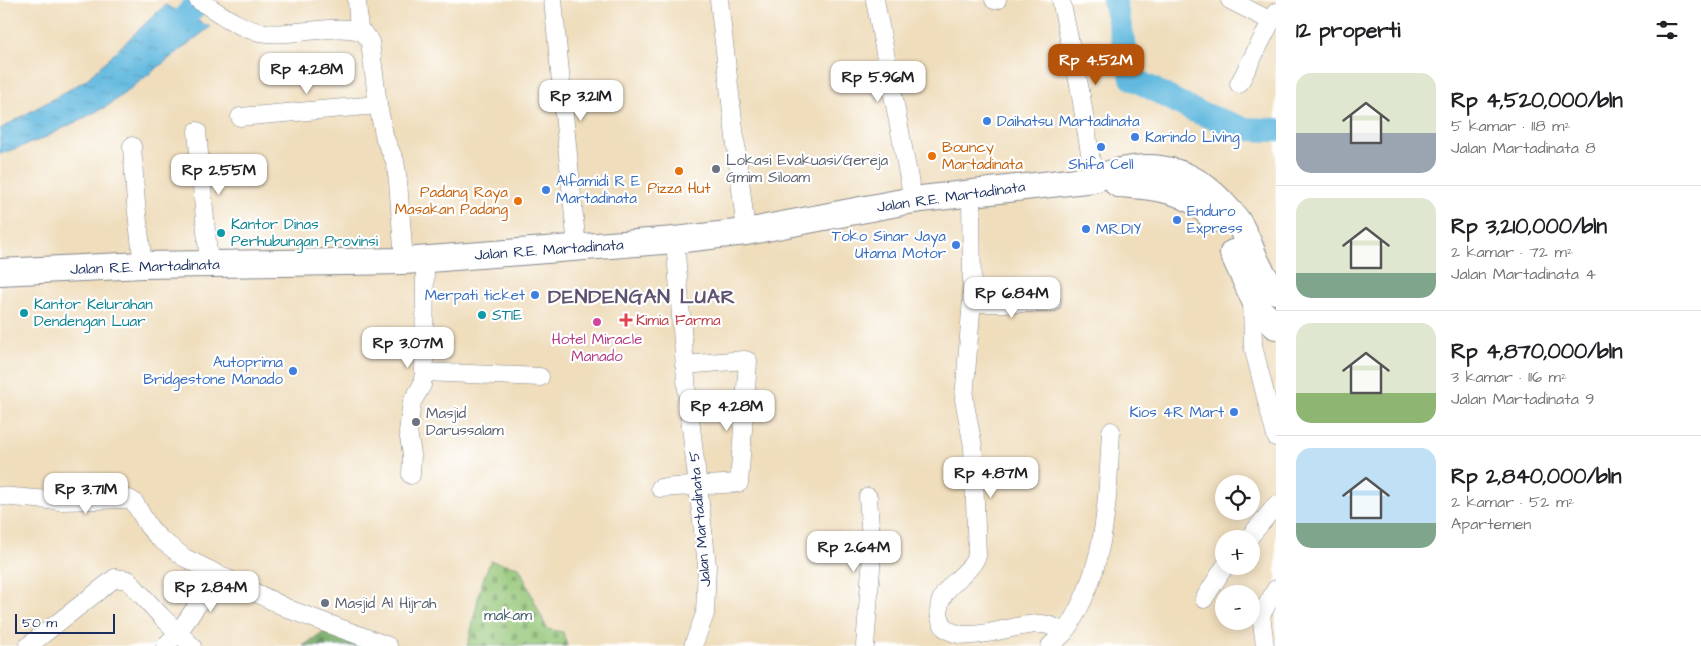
<!DOCTYPE html>
<html lang="id">
<meta charset="utf-8">
<style>
:root{--surface:#fff;--page:#f2f2f2;--text:#202124;--muted:#757577;--line:#e0e0e0;--accent:#b45309}
body{margin:0;font-family:"Architects Daughter",sans-serif;background:var(--page);color:var(--text);height:100vh;display:flex;flex-direction:column;font-size:19px;white-space:nowrap}
*{box-sizing:border-box;margin:0}
p{font-size:16px;color:var(--muted)}
.icon{flex:none;width:28px;height:28px;fill:none;stroke:currentColor;stroke-width:2;stroke-linecap:round;stroke-linejoin:round}
.map{position:relative;flex:1;overflow:hidden}
.sheet{display:flex;flex-direction:column;background:var(--surface);width:425px}
.sheet>*{flex:none}
.fabs{position:absolute;left:1215px;top:475px;display:grid;gap:10px}
.fabs a{display:grid;place-items:center;width:45px;height:45px;border-radius:50%;background:var(--surface);box-shadow:0 2px 12px #0003;font-size:25px}
.scale{position:absolute;left:15px;bottom:12px;width:100px;box-sizing:border-box;padding-left:5px;border:2px solid #1b2f5e;border-top:0;font-size:14px;line-height:18px;white-space:nowrap;color:#1b2f5e;-webkit-text-stroke:4px #fff;paint-order:stroke}
.price{position:absolute;translate:-50% -42px;padding:0 11px;border-radius:10px;background:#fff;color:#222;font-size:16px;line-height:32px;filter:drop-shadow(0 1px 2px #0008)}
.price::after{content:'';position:absolute;left:50%;top:30px;width:15px;height:11px;margin-left:-8px;background:inherit;clip-path:polygon(0 0,100% 0,50% 100%)}
.price.current{background:var(--accent);color:#fff}
ul{padding:0;list-style:none}
li{display:flex;align-items:center;gap:15px;height:125px;padding:0 20px}
li+li{border-top:1px solid var(--line)}
li span{display:grid;place-items:center;flex:none;width:140px;height:100px;border-radius:15px;color:#555}
li>.icon{margin-inline-start:auto}
span .icon{width:60px;height:60px;fill:#fffc;stroke-width:1}
li b{font-size:21px}
h2{display:flex;justify-content:space-between;align-items:center;height:60px;padding:0 20px;font-size:21px}
main{display:flex;flex:1;min-height:0}
.map>svg:first-child{display:block}
.forest{fill:url(#forest-firs);stroke:#486c62}
.cemetery{fill:url(#cemetery-stones);stroke:#577a6a}
.water{fill:url(#water-ripples);stroke:#3e749e}
.lines{fill:none;stroke-linecap:round;stroke-linejoin:round}
.river{stroke:#62b9df;stroke-width:24}
.minor-casing{stroke:#85868c;stroke-width:19}
.highway-casing{stroke:#85868c;stroke-width:28}
.minor{stroke:#fff;stroke-width:18}
.highway{stroke:#fff;stroke-width:26}
.shop-dot{fill:#3f7fe0;stroke:#fff;stroke-width:2}
.food-dot{fill:#e8710a;stroke:#fff;stroke-width:2}
.worship-dot{fill:#6b7280;stroke:#fff;stroke-width:2}
.culture-dot{fill:#0f9aa8;stroke:#fff;stroke-width:2}
.health-dot{fill:#e0444e;stroke:#fff;stroke-width:2}
.hotel-dot{fill:#d1479c;stroke:#fff;stroke-width:2}
.labels{text-anchor:middle;dominant-baseline:central;stroke-width:4.5;stroke-linejoin:round;paint-order:stroke}
.shop-label{font-size:15px;fill:#366cbe;stroke:#fff;text-anchor:start}
.food-label{font-size:15px;fill:#c56008;stroke:#fff;text-anchor:start}
.worship-label{font-size:15px;fill:#5b616d;stroke:#fff;text-anchor:start}
.street-label{font-size:15px;fill:#1b2f5e;stroke:#fff}
.culture-label{font-size:15px;fill:#0d838f;stroke:#fff;text-anchor:start}
.health-label{font-size:15px;fill:#be3a42;stroke:#fff;text-anchor:start}
.hotel-label{font-size:15px;fill:#b23c85;stroke:#fff}
.park-label{font-size:15px;fill:#3f5c65;stroke:#fff}
.district-label{font-size:20px;font-weight:bold;letter-spacing:1px;fill:#5e536f;stroke:#fff}
</style>
<main>
<div class="map">
<svg width="1276" height="646" viewBox="0 0 1276 646">
<defs>
<pattern id="forest-firs" width="22" height="20" patternUnits="userSpaceOnUse" patternTransform="scale(1.25)"><rect width="22" height="20" fill="#76aa66"/><path d="M5 1l3.5 6h-7zM16 11l3.5 6h-7z" fill="#608b57"/></pattern>
<pattern id="cemetery-stones" width="16" height="16" patternUnits="userSpaceOnUse" patternTransform="scale(1.25)"><rect width="16" height="16" fill="#93c575"/><path d="M2 7V4a2 2 0 0 1 4 0v3zM10 15v-3a2 2 0 0 1 4 0v3z" fill="#77a063"/></pattern>
<pattern id="water-ripples" width="26" height="14" patternUnits="userSpaceOnUse" patternTransform="scale(1.25)"><rect width="26" height="14" fill="#62b9df"/><path d="M2 4q2-2 4 0t4 0M15 11q2-2 4 0t4 0" fill="none" stroke="#5097b8"/></pattern>
</defs>
<rect width="100%" height="100%" fill="#fff"/>
<filter id="ink" filterUnits="userSpaceOnUse"><feTurbulence type="fractalNoise" baseFrequency=".02" numOctaves="2"/><feDisplacementMap in="SourceGraphic" scale="10" xChannelSelector="R" yChannelSelector="G"/><feConvolveMatrix kernelMatrix="1 2 1 2 8 2 1 2 1" color-interpolation-filters="sRGB"/></filter>
<filter id="wash" filterUnits="userSpaceOnUse"><feTurbulence type="fractalNoise" baseFrequency=".0096" numOctaves="4" result="noise"/><feDisplacementMap in="SourceGraphic" scale="20" xChannelSelector="R" yChannelSelector="G"/><feGaussianBlur stdDeviation="1.12" result="paint"/><feColorMatrix in="noise" values="0 0 0 0 0 0 0 0 0 0 0 0 0 0 0 0 0 1.4 0 .05"/><feComposite in="paint" operator="in"/></filter>
<g filter="url(#wash)">
<rect width="100%" height="100%" fill="#efddbb"/>
<polygon class="forest" points="331,626 386,646 303,646"/>
<path class="cemetery" d="M491,561L519,567L547,629L563,632L567,646H467C476,618 477,587 491,561Z"/>
<polygon class="water" points="165,5 210,27 109,105 42,139 0,154 0,129 86,80"/>
<g class="lines">
<g class="river">
<polyline points="1114,0 1132,78 1192,110 1244,129 1276,130"/>
<polyline points="166,36 201,0"/>
</g>
</g>
</g>
<g filter="url(#ink)">
<g class="lines">
<g class="minor-casing">
<g id="minor">
<path d="M198,0C217,11 238,28 259,32C291,38 329,23 360,31C365,33 367,37 370,42L378,105L385,139L395,161L398,181L404,261"/>
<polyline points="357,0 359,31"/>
<polyline points="553,0 577,248"/>
<polyline points="719,0 746,232"/>
<polyline points="875,0 913,200"/>
<polyline points="994,0 997,0"/>
<polyline points="1061,0 1080,90 1094,179"/>
<polyline points="1230,0 1271,21"/>
<polyline points="1239,84 1276,12"/>
<polyline points="240,117 378,105"/>
<polyline points="197,131 209,264"/>
<polyline points="132,146 136,204 143,265"/>
<path d="M971,194L972,299L964,399L973,446L977,556C969,575 946,583 940,603C938,612 940,621 945,628C968,646 1009,624 1040,624C1049,623 1057,629 1064,633L1050,646"/>
<polyline points="675,240 687,392 707,565 705,614 693,646"/>
<polyline points="1252,298 1253,346 1276,437"/>
<polyline points="972,303 1052,303"/>
<polyline points="424,372 540,377"/>
<polyline points="411,475 412,454 408,432 412,402 422,385 424,372 425,259"/>
<polyline points="660,488 739,483 748,361 745,360 684,365"/>
<polyline points="0,496 61,501 129,499 134,502 149,527 159,538 185,558 291,610 388,646"/>
<polyline points="1248,539 1276,505"/>
<polyline points="1204,599 1225,566"/>
<path d="M1064,633C1107,571 1107,503 1111,431"/>
<polyline points="28,646 115,578 128,580 161,616 192,646"/>
<polyline points="165,646 178,633 218,575"/>
<polyline points="865,646 872,555 868,497"/>
<polyline points="1265,646 1261,615 1276,589"/>
</g>
</g>
<g class="highway-casing">
<g id="highway">
<path d="M1118,184C1152,186 1192,189 1213,219"/>
<polyline points="1233,253 1259,310 1276,326"/>
<path d="M0,272L143,265L404,261L675,240L746,232L913,200L1094,179C1142,161 1184,163 1220,201C1226,208 1233,214 1238,222C1253,246 1254,269 1276,291"/>
</g>
</g>
<use href="#minor" class="minor"/>
<use href="#highway" class="highway"/>
</g>
</g>
<g class="shop-dot">
<circle cx="987" cy="121" r="5"/>
<circle cx="1135" cy="137" r="5"/>
<circle cx="1101" cy="147" r="5"/>
<circle cx="546" cy="190" r="5"/>
<circle cx="1177" cy="220" r="5"/>
<circle cx="1086" cy="229" r="5"/>
<circle cx="956" cy="245" r="5"/>
<circle cx="535" cy="295" r="5"/>
<circle cx="293" cy="371" r="5"/>
<circle cx="1234" cy="412" r="5"/>
</g>
<g class="food-dot">
<circle cx="932" cy="156" r="5"/>
<circle cx="679" cy="171" r="5"/>
<circle cx="518" cy="201" r="5"/>
</g>
<g class="worship-dot">
<circle cx="716" cy="169" r="5"/>
<circle cx="416" cy="422" r="5"/>
<circle cx="325" cy="603" r="5"/>
</g>
<g class="culture-dot">
<circle cx="221" cy="233" r="5"/>
<circle cx="24" cy="313" r="5"/>
<circle cx="482" cy="315" r="5"/>
</g>
<path class="health-dot" d="M623.5 312.5h5v5h5v5h-5v5h-5v-5h-5v-5h5z"/>
<circle class="hotel-dot" cx="597" cy="322" r="5"/>
<g class="labels">
<g class="shop-label">
<text x="997" y="121">Daihatsu Martadinata</text>
<text x="1145" y="137">Karindo Living</text>
<text x="1101" y="164" text-anchor="middle">Shifa Cell</text>
<text x="556" y="181">Alfamidi R E<tspan x="556" dy="17">Martadinata</tspan></text>
<text x="1187" y="211">Enduro<tspan x="1187" dy="17">Express</tspan></text>
<text x="1096" y="229">MR.DIY</text>
<text x="946" y="236" text-anchor="end">Toko Sinar Jaya<tspan x="946" dy="17">Utama Motor</tspan></text>
<text x="525" y="295" text-anchor="end">Merpati ticket</text>
<text x="283" y="362" text-anchor="end">Autoprima<tspan x="283" dy="17">Bridgestone Manado</tspan></text>
<text x="1224" y="412" text-anchor="end">Kios 4R Mart</text>
</g>
<g class="food-label">
<text x="942" y="147">Bouncy<tspan x="942" dy="17">Martadinata</tspan></text>
<text x="679" y="188" text-anchor="middle">Pizza Hut</text>
<text x="508" y="192" text-anchor="end">Padang Raya<tspan x="508" dy="17">Masakan Padang</tspan></text>
</g>
<g class="worship-label">
<text x="726" y="160">Lokasi Evakuasi/Gereja<tspan x="726" dy="17">Gmim Siloam</tspan></text>
<text x="426" y="413">Masjid<tspan x="426" dy="17">Darussalam</tspan></text>
<text x="335" y="603">Masjid Al Hijrah</text>
</g>
<g class="street-label">
<text transform="translate(951 197) rotate(-8)">Jalan R.E. Martadinata</text>
<text transform="translate(549 250) rotate(-4)">Jalan R.E. Martadinata</text>
<text transform="translate(145 267) rotate(-2)">Jalan R.E. Martadinata</text>
<text transform="translate(700 519) rotate(-95)">Jalan Martadinata 5</text>
</g>
<g class="culture-label">
<text x="231" y="224">Kantor Dinas<tspan x="231" dy="17">Perhubungan Provinsi</tspan></text>
<text x="34" y="304">Kantor Kelurahan<tspan x="34" dy="17">Dendengan Luar</tspan></text>
<text x="492" y="315">STIE</text>
</g>
<g class="health-label">
<text x="636" y="320">Kimia Farma</text>
</g>
<g class="hotel-label">
<text x="597" y="339">Hotel Miracle<tspan x="597" dy="17">Manado</tspan></text>
</g>
<g class="park-label">
<text x="508" y="615">makam</text>
</g>
<g class="district-label">
<text x="642" y="297">DENDENGAN LUAR</text>
</g>
</g>
</svg>
<div class="fabs">
<a><svg class="icon" aria-label="locate" viewBox="0 0 24 24"><circle cx="12" cy="12" r="6"/><path d="M12 2v4M12 18v4M2 12h4M18 12h4"/></svg></a>
<a>+</a>
<a>−</a>
</div>
<div class="scale">50 m</div>
<b class="price current" style="left:1096px;top:86px">Rp 4.52M</b>
<b class="price" style="left:307px;top:95px">Rp 4.28M</b>
<b class="price" style="left:878px;top:103px">Rp 5.96M</b>
<b class="price" style="left:581px;top:122px">Rp 3.21M</b>
<b class="price" style="left:219px;top:196px">Rp 2.55M</b>
<b class="price" style="left:1012px;top:319px">Rp 6.84M</b>
<b class="price" style="left:408px;top:369px">Rp 3.07M</b>
<b class="price" style="left:727px;top:432px">Rp 4.28M</b>
<b class="price" style="left:991px;top:499px">Rp 4.87M</b>
<b class="price" style="left:86px;top:515px">Rp 3.71M</b>
<b class="price" style="left:854px;top:573px">Rp 2.64M</b>
<b class="price" style="left:211px;top:613px">Rp 2.84M</b>
</div>
<section class="sheet">
<h2>12 properti<svg class="icon" aria-label="filters" viewBox="0 0 24 24"><path d="M4 7h16M4 17h16"/><circle cx="9" cy="7" r="2"/><circle cx="15" cy="17" r="2"/></svg></h2>
<ul>
<li><span style="background:linear-gradient(#dfe7d0 60%,#9aa5b1 0)"><svg class="icon" aria-label="home" viewBox="0 0 24 24"><path d="M3 11l9-7 9 7M6 9v11h12V9"/></svg></span><div><b>Rp 4,520,000/bln</b><p>5 kamar · 118 m²</p><p>Jalan Martadinata 8</p></div></li>
<li><span style="background:linear-gradient(#dfe7d0 75%,#7fa58c 0)"><svg class="icon" aria-label="home" viewBox="0 0 24 24"><path d="M3 11l9-7 9 7M6 9v11h12V9"/></svg></span><div><b>Rp 3,210,000/bln</b><p>2 kamar · 72 m²</p><p>Jalan Martadinata 4</p></div></li>
<li><span style="background:linear-gradient(#dfe7d0 70%,#8fb573 0)"><svg class="icon" aria-label="home" viewBox="0 0 24 24"><path d="M3 11l9-7 9 7M6 9v11h12V9"/></svg></span><div><b>Rp 4,870,000/bln</b><p>3 kamar · 116 m²</p><p>Jalan Martadinata 9</p></div></li>
<li><span style="background:linear-gradient(#bfe0f5 75%,#7fa58c 0)"><svg class="icon" aria-label="home" viewBox="0 0 24 24"><path d="M3 11l9-7 9 7M6 9v11h12V9"/></svg></span><div><b>Rp 2,840,000/bln</b><p>2 kamar · 52 m²</p><p>Apartemen</p></div></li>
</ul>
</section>
</main>
